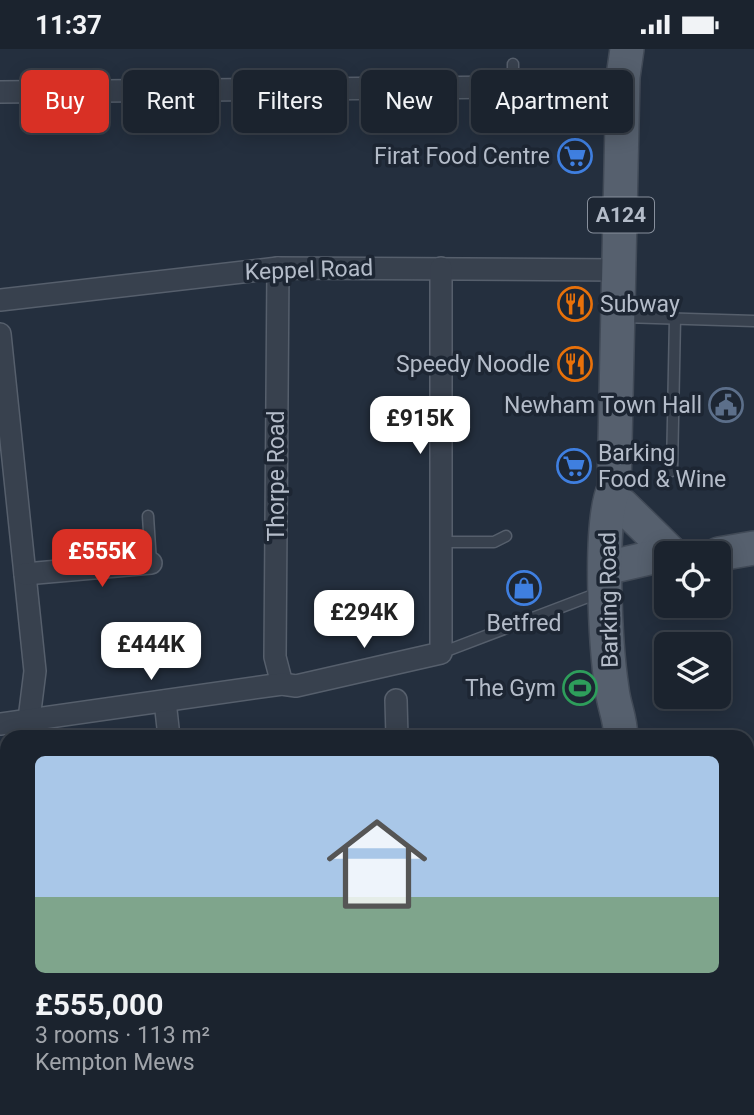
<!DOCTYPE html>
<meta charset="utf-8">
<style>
:root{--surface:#1b232e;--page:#242b36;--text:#f1f3f6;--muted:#a0a4aa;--line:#39404a;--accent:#d93025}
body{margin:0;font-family:Roboto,sans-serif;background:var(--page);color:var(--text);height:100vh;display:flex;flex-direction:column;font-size:26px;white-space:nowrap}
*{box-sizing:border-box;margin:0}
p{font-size:23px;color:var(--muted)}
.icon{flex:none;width:38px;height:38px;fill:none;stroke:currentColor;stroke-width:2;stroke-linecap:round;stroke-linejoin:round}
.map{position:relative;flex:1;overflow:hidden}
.details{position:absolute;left:0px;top:681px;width:754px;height:387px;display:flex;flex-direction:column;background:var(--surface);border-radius:21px 21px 0 0;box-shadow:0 4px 18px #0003,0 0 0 2px var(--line)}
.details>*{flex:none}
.guide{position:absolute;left:21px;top:21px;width:712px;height:63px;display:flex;gap:14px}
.buttons{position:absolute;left:654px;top:492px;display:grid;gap:14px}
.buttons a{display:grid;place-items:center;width:77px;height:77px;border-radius:10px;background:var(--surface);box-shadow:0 4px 18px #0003,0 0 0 2px var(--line);font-size:35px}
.price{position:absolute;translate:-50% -60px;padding:0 16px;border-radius:14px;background:#fff;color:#222;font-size:23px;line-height:46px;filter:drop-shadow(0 2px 4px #0008)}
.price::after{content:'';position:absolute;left:50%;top:42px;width:21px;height:16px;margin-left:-10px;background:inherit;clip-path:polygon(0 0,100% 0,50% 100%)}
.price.on{background:var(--accent);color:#fff}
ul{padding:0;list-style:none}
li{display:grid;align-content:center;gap:14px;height:371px;padding:0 35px}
li span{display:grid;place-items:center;height:217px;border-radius:10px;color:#555}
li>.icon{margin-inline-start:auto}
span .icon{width:126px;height:126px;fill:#fffc;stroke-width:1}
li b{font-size:30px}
.chip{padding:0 24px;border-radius:10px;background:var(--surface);box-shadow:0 4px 18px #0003,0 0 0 2px var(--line);font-size:24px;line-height:63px}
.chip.on{background:var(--accent);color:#fff}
.status{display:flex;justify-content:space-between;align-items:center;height:49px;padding:0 35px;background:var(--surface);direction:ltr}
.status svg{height:19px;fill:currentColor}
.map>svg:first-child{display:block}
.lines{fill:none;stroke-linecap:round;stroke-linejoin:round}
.lane-casing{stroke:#565f6c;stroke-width:13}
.street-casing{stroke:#565f6c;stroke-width:24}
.primary-casing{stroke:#414a57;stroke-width:36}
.lane{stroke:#38414e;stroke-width:10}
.street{stroke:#38414e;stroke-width:21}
.primary{stroke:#56606e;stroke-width:33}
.labels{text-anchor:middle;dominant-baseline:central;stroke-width:7;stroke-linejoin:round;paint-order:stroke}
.shield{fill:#1d2633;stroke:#878f9c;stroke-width:2}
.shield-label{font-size:21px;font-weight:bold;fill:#b4bcc9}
.poi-label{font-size:23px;fill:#b4bcc9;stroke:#1d2633;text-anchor:end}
.street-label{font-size:23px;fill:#b4bcc9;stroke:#1d2633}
</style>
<div class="status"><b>11:37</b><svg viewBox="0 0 49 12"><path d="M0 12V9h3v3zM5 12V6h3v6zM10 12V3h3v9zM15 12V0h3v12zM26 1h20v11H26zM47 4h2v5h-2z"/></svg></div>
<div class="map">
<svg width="754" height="1066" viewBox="0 0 754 1066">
<rect width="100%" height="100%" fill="#242f3e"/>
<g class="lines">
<g class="lane-casing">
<g id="lane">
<polyline points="513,15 513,38"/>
<polyline points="623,268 754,272"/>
<polyline points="672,422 675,269"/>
<polyline points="148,467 151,514"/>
<polyline points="441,493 494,493 506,487"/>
<polyline points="441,604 601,543"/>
<polyline points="747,993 754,993"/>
</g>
</g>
<g class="street-casing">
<g id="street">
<polyline points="0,43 623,37"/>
<polyline points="278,219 275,608 282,635"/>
<polyline points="0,251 278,219 620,221"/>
<polyline points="0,285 35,622 29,670"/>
<polyline points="25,525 151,514"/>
<polyline points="396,651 397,688"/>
<polyline points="165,652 169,688"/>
<polyline points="0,675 282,635 296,637 441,604 441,219"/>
<polyline points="747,827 754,826"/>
<polyline points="747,1028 754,1027"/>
<polyline points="0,1043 3,1066"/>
<polyline points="409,1060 409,1066"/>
</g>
</g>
<g class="primary-casing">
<g id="primary">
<polyline points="622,456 671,504"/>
<polyline points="719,505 754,499"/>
<polyline points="606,519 667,505"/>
<path d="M621,688C620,667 614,658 612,640C606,601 598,472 614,440L623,28L627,0"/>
<polyline points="0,976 7,979"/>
<polyline points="639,1060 640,1066"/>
</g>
</g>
<use href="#lane" class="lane"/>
<use href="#street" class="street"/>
<use href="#primary" class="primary"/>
</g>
<defs>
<g id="supermarket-ring" transform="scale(1.75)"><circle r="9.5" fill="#1d2633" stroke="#3f7fe0" stroke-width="1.5"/><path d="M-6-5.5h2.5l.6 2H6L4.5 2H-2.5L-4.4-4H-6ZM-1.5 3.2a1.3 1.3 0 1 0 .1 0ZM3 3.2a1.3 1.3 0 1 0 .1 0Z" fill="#3f7fe0"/></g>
<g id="restaurant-ring" transform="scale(1.75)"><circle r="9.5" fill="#1d2633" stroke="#e8710a" stroke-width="1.5"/><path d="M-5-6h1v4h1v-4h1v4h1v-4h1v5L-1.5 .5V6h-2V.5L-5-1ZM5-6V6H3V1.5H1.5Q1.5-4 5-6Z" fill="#e8710a"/></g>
<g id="civic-ring" transform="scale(1.75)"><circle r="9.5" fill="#1d2633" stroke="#5c6f8a" stroke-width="1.5"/><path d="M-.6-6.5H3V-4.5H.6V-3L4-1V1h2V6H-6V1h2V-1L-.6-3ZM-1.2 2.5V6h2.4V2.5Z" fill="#5c6f8a"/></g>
<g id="shop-ring" transform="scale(1.75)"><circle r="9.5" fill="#1d2633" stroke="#3f7fe0" stroke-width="1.5"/><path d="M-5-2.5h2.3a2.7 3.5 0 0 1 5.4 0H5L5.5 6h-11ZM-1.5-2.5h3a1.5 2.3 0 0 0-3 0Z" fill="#3f7fe0"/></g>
<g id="stadium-ring" transform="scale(1.75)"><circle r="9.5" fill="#1d2633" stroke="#2e9e5b" stroke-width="1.5"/><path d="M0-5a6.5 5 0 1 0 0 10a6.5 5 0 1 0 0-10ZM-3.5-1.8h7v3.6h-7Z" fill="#2e9e5b"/></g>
</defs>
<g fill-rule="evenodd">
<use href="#supermarket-ring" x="575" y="107"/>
<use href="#restaurant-ring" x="575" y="255"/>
<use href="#restaurant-ring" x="575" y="315"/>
<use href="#civic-ring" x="726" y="356"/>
<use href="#supermarket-ring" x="574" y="417"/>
<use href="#shop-ring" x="524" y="539"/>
<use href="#stadium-ring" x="580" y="639"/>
</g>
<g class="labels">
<rect class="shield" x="588" y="148.5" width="66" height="35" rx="5"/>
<g class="shield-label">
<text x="621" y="166">A124</text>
</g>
<g class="poi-label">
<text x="550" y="107">Firat Food Centre</text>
<text x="600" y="255" text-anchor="start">Subway</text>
<text x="550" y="315">Speedy Noodle</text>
<text x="702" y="356">Newham Town Hall</text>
<text x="598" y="404" text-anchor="start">Barking<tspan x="598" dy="26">Food &amp; Wine</tspan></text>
<text x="524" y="574" text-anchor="middle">Betfred</text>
<text x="556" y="639">The Gym</text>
</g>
<g class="street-label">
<text transform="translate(309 221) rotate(-2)">Keppel Road</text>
<text transform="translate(276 427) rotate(-90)">Thorpe Road</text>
<text transform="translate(609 551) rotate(-91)">Barking Road</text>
</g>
</g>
</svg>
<div class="buttons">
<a><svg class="icon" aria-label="locate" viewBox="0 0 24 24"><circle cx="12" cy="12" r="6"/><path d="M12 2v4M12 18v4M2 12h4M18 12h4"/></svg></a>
<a><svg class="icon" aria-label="layers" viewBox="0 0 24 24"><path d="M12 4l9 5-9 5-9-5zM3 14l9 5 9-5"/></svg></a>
</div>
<b class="price" style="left:420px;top:407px">£915K</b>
<b class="price on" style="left:102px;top:540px">£555K</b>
<b class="price" style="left:364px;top:601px">£294K</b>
<b class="price" style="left:151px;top:633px">£444K</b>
<div class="guide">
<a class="chip on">Buy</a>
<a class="chip">Rent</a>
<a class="chip">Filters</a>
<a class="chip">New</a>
<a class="chip">Apartment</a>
</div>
<section class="details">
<ul>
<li><span style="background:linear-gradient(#a9c7e8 65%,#7fa58c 0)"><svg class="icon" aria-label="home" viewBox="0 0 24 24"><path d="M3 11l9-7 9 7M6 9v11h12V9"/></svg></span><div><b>£555,000</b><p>3 rooms · 113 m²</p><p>Kempton Mews</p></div></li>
</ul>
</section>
</div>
